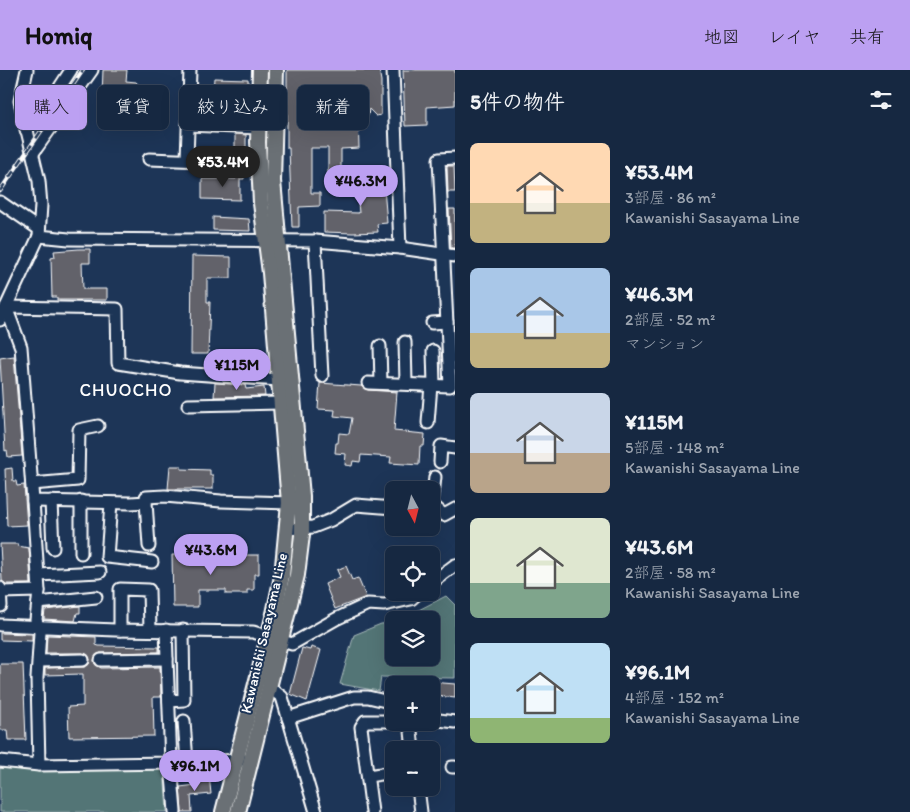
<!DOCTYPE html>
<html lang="ja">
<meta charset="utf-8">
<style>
:root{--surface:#162841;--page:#1f3048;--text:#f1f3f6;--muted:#9ea6b1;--line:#35445a;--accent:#bca0f2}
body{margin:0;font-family:Itim,"Klee One",sans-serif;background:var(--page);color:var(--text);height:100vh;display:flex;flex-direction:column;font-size:19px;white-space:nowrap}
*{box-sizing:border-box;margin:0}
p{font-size:16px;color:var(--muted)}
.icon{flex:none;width:28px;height:28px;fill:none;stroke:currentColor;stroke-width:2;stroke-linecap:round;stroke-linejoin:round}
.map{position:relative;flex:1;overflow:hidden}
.side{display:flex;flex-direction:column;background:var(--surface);width:455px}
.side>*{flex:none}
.top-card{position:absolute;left:15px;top:15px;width:365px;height:45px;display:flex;gap:10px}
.needle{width:32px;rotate:173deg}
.tools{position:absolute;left:385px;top:411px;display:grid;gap:10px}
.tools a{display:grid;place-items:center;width:55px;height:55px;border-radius:8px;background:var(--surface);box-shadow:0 5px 20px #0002,0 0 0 1px var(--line);font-size:25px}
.price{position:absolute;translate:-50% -42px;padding:0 11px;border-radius:18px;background:var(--accent);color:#111;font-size:16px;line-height:32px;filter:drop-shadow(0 1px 2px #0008)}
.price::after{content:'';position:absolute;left:50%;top:30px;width:15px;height:11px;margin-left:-8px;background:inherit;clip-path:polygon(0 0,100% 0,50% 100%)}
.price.on{background:#222;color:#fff}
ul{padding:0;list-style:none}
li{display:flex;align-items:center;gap:15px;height:125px;padding:0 15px}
li span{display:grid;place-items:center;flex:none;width:140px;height:100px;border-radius:8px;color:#555}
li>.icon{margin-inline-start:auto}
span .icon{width:60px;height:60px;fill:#fffc;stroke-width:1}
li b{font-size:21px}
h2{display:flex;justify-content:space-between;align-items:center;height:60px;padding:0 15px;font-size:21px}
.tag{padding:0 18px;border-radius:8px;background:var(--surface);box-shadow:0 5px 20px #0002,0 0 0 1px var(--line);font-size:18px;line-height:45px}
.tag.on{background:var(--accent);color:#111}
header{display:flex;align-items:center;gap:30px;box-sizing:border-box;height:70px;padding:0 25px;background:var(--accent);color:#111}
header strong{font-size:24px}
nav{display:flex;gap:28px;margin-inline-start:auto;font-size:18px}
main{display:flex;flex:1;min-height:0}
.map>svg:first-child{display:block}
.green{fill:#527576;stroke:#a8baba}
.building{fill:#62626b;stroke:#fff}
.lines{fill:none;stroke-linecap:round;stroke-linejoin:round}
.minor-casing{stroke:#fff;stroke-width:15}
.major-casing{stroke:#fff;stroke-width:18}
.minor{stroke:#1d3557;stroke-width:11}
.major{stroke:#6a7074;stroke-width:14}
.rail-casing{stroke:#fff;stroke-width:4.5}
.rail{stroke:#1d3557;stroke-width:2.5;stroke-dasharray:8;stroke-linecap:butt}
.labels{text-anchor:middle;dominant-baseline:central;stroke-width:4;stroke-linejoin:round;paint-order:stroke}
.street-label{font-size:15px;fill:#fff;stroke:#1d3557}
.quarter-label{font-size:18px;letter-spacing:1px;fill:#fff;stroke:#1d3557}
</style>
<header>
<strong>Homiq</strong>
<nav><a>地図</a><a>レイヤ</a><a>共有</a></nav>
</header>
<main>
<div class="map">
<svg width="455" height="742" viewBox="0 0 455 742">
<rect width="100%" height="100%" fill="#1d3557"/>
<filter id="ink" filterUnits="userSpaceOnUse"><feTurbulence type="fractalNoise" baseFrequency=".02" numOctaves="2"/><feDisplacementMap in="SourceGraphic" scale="10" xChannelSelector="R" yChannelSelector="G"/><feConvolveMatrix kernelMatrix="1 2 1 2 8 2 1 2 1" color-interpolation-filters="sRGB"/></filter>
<g filter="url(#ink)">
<g class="green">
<polygon points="446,526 455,535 455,608 381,607 379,621 340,614 354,565 381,554 394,553 394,588 431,588 431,550 399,550"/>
<polygon points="0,697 39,700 164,699 167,742 0,742"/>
</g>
<g class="building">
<polygon points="103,0 127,0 126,11 136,12 138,14 137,28 129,29 129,34 117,33 118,29 102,26"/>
<polygon points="287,0 379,0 381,11 381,45 376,46 369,39 368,46 358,46 359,78 341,79 341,117 328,117 328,78 311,78 311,123 320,123 320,136 299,137 299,157 292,157 289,78 287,78"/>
<polygon points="403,0 455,0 455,35 427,37 427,55 405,56"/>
<polygon points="214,8 248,9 247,50 219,49 220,22 213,22"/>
<polygon points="235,64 246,65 246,85 235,85"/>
<polygon points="447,96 454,96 455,122 448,122"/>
<polygon points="375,99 375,108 383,107 387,153 377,154 378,162 353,163 324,162 324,142 359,143 357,122 353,123 352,108 359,108 359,100"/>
<polygon points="236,100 247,100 247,103 244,103 244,109 240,109 240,130 202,129 202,109 236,109"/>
<polygon points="449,139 455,139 455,178 451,178"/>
<polygon points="213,147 249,149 250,161 213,160"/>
<polygon points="79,179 90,179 90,193 82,193 83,219 107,219 107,230 57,230 57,227 52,227 51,188 55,187 54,181"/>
<polygon points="192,186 231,187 231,208 207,208 207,232 210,232 208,284 191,284"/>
<polygon points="14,286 22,386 8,387 7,380 5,381 0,288"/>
<polygon points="215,313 245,315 246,319 264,317 265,326 214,327"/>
<polygon points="320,313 361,316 368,320 397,322 394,361 425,364 424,376 420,376 419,395 390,393 391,387 361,385 360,392 353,391 352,396 345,395 346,384 335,383 336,373 338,373 339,363 349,364 352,348 334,346 335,340 318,339"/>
<polygon points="170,396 181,396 181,399 210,400 210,405 213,405 213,419 168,419"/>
<polygon points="12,398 13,411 16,411 17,416 24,415 27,455 7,456 5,399"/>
<polygon points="0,474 18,474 18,476 29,478 31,514 6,514 2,511"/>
<polygon points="172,485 259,485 259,504 254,504 254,520 247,520 247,524 226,524 226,520 198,520 198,537 173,537"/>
<polygon points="346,496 352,510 358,508 366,527 335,539 325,514 340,507 337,500"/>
<polygon points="80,536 80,543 77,543 75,551 44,549 45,540"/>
<polygon points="0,563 32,564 32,571 0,570"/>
<polygon points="47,565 96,567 96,575 99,576 159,577 159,582 100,583 94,590 95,594 101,598 160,597 161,627 153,627 154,666 69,667 68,637 83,636 83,604 45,605 45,598 84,597 89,594 90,589 83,583 46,583"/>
<polygon points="311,577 321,580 307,631 290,624 302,578 310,580"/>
<polygon points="0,594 23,594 26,670 8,670 7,660 0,660"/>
<polygon points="431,612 455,614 455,628 431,625"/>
<polygon points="200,704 209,705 211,724 191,726 192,742 182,742 180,717 196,715 196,713 199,713"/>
</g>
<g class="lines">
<g class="minor-casing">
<g id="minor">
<polyline points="393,0 400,178"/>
<polyline points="188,55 259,58"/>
<polyline points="26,60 56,23 71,0"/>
<polyline points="33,83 92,0"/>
<polyline points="149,89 259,93"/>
<polyline points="187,89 190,0"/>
<polyline points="0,132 39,159"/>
<polyline points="39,166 69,169 315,171 400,178 455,186"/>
<polyline points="315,171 322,306"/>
<polyline points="0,250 39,166 41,135 39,111 20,31 27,0"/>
<polyline points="432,253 447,252"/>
<polyline points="405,272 406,313"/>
<polyline points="380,276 381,313"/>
<polyline points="433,281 434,315"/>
<polyline points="278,310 180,303 118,293 117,239 6,237 21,277 33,431 131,433 146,432 146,427 165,426 221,431 289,433"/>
<polyline points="368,313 450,316 439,89 455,88"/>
<polyline points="188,335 280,333"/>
<polyline points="428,353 431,315"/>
<polyline points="440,392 441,376 455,378"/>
<polyline points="32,414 78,410 79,360 98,356"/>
<polyline points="33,431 39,521 36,550 40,562 37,608 39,695"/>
<polyline points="51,431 53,478"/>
<polyline points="146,432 149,476"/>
<polyline points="111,433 107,487 152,492"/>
<polyline points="431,434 444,445 455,439"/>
<polyline points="432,434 435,407"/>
<polyline points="287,459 313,457 331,450 356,435 394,438"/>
<polyline points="81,483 81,431"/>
<polyline points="38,505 100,502"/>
<polyline points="431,513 455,495"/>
<polyline points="0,518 1,536"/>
<polyline points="0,522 39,521"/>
<polyline points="38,533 96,527"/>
<polyline points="0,555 115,560 253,562 292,574 336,549 368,534 384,535 411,529 419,522"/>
<polyline points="120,560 120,519 149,520 150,560"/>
<polyline points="101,590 167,589 166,560"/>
<polyline points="39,591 83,590"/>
<polyline points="270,618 282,627 316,742"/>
<polyline points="169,631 184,630 183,560"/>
<polyline points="288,648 354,627 368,627 394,633"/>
<polyline points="431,649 455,652"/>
<polyline points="184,651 187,692"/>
<polyline points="410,652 413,680"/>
<polyline points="0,691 39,695 171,693 167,589"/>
<polyline points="452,697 455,697"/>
<polyline points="368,706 394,702"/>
<polyline points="418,718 421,742"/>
<polyline points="175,742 171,693 243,690"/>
<polyline points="372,742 361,657 365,651 394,651"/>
</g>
</g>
<g class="major-casing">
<g id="major">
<polyline points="223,742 274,544 282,506 289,433 270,203 261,133 258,72 260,0"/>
<polyline points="238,742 297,505 302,465 302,426 273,111 276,0"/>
</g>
</g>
<use href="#minor" class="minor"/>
<use href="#major" class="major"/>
<g class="rail-casing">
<polyline id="rail" points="0,121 83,0"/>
</g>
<use href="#rail" class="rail"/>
</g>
</g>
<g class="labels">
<g class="street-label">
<text transform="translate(264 563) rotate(-77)">Kawanishi Sasayama Line</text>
</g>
<g class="quarter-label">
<text x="126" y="320">CHUOCHO</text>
</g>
</g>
</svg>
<div class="tools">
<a><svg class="needle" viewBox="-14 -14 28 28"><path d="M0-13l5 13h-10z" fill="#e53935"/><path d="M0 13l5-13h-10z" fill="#9ea6b1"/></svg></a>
<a><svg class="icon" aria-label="locate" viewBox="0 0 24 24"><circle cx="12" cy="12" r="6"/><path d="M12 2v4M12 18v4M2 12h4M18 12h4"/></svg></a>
<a><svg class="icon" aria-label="layers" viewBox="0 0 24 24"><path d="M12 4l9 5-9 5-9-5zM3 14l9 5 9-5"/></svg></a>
<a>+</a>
<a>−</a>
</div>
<b class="price on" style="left:223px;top:118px">¥53.4M</b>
<b class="price" style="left:361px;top:137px">¥46.3M</b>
<b class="price" style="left:237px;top:321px">¥115M</b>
<b class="price" style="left:211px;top:506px">¥43.6M</b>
<b class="price" style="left:195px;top:722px">¥96.1M</b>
<div class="top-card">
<a class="tag on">購入</a>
<a class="tag">賃貸</a>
<a class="tag">絞り込み</a>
<a class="tag">新着</a>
</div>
</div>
<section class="side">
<h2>5件の物件<svg class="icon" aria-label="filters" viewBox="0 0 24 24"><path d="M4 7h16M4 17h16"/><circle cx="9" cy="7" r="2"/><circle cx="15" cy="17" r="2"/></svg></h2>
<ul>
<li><span style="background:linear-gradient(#ffd9b3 60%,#c2b280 0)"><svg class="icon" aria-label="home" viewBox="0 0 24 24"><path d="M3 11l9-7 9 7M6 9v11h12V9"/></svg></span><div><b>¥53.4M</b><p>3部屋 · 86 m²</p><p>Kawanishi Sasayama Line</p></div></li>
<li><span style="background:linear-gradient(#a9c7e8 65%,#c2b280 0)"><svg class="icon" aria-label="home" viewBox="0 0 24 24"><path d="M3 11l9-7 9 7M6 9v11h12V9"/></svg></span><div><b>¥46.3M</b><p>2部屋 · 52 m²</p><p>マンション</p></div></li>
<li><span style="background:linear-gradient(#c9d6e8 60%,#b9a48a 0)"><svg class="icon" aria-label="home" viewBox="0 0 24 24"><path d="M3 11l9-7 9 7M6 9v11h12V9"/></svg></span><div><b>¥115M</b><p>5部屋 · 148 m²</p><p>Kawanishi Sasayama Line</p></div></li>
<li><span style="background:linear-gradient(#dfe7d0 65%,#7fa58c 0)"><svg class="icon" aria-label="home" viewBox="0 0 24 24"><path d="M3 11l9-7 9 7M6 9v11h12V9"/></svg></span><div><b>¥43.6M</b><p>2部屋 · 58 m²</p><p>Kawanishi Sasayama Line</p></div></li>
<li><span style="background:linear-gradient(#bfe0f5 75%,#8fb573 0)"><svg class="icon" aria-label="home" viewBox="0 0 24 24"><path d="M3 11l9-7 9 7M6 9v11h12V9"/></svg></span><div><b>¥96.1M</b><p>4部屋 · 152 m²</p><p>Kawanishi Sasayama Line</p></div></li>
</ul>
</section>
</main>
